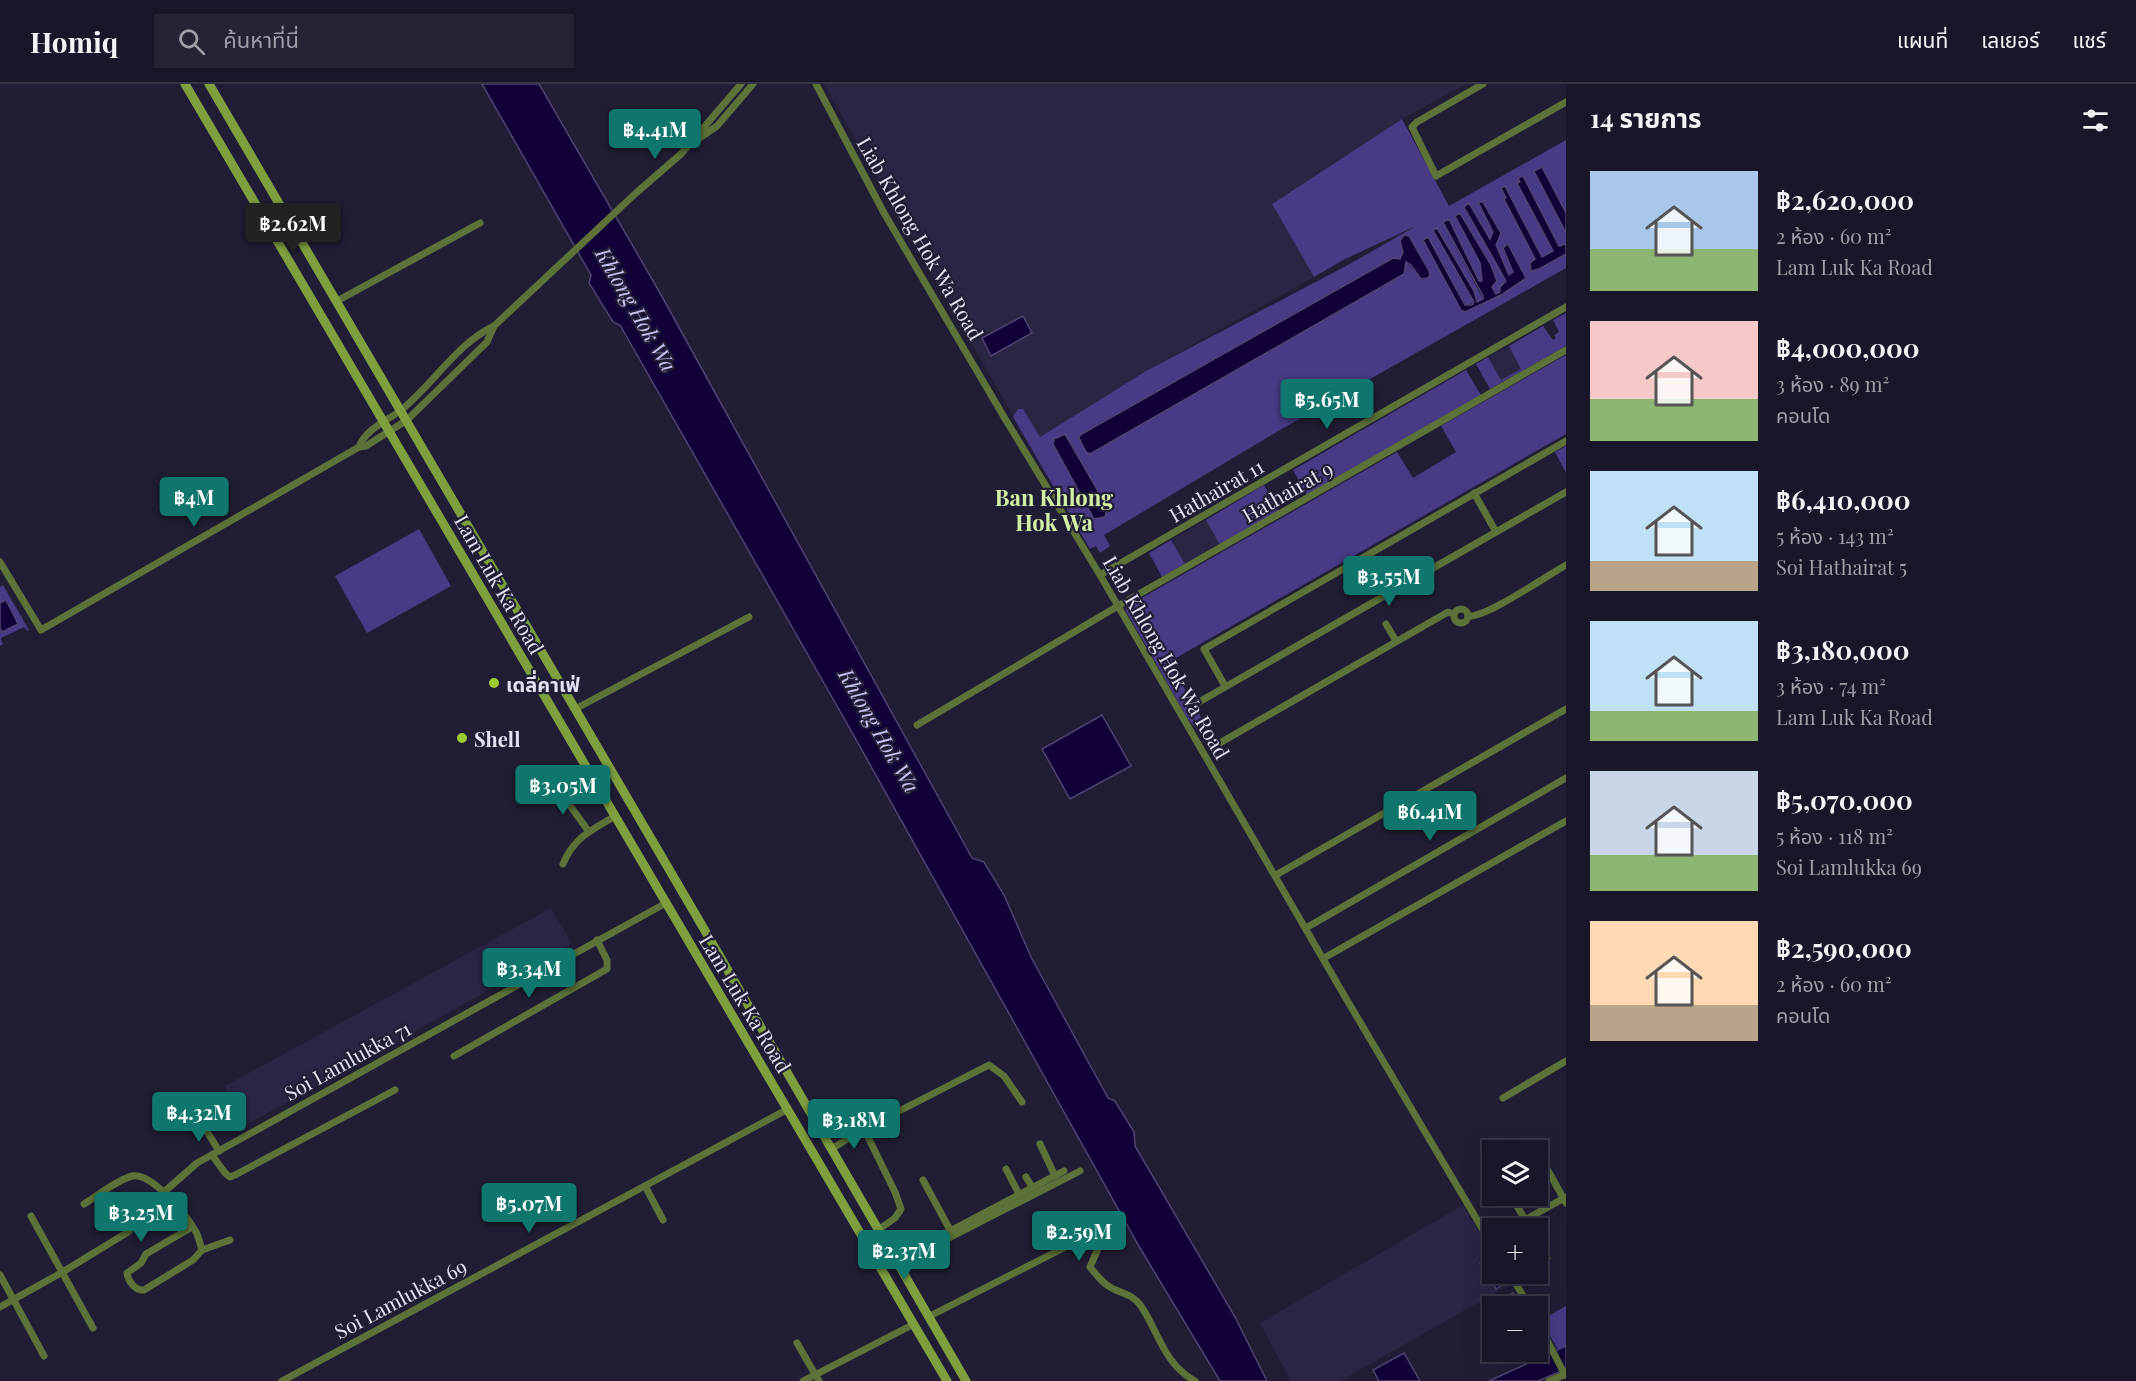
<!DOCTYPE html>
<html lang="th">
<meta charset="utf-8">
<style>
:root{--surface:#181628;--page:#252334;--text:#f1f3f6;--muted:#9f9fa8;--line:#363545;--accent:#0f766e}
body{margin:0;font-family:"Playfair Display","Noto Sans Thai",serif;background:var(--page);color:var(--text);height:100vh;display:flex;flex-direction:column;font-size:22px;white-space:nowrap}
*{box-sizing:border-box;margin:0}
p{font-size:20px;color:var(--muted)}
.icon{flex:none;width:33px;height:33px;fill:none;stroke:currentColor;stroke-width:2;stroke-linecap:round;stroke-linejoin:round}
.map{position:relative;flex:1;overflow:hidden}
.panel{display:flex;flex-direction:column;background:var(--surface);width:570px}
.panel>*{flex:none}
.controls{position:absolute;left:1482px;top:1056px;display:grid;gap:12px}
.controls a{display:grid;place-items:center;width:66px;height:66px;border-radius:0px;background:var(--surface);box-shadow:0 6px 24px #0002,0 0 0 2px var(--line);font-size:30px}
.price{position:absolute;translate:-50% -51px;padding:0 14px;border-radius:6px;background:var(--accent);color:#fff;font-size:20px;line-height:39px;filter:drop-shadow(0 2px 3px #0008)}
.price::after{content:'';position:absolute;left:50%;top:36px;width:18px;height:14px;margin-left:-9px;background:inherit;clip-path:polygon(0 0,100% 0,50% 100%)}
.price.active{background:#222;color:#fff}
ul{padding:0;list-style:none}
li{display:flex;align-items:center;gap:18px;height:150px;padding:0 24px}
li span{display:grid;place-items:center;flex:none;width:168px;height:120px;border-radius:0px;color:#555}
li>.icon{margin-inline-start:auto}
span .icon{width:72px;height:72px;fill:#fffc;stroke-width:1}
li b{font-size:26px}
h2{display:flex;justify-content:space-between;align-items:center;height:72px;padding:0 24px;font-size:26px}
header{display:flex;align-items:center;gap:36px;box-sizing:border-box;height:84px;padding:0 30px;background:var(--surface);border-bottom:2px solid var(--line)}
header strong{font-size:28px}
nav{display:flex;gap:33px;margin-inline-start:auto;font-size:21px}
.search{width:420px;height:54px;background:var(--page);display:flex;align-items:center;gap:15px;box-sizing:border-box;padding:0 21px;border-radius:0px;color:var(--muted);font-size:22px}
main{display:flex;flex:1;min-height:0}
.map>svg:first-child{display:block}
.built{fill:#2a2543}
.green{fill:#483a84;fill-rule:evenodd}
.water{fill:#120038;stroke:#514470;stroke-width:1.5}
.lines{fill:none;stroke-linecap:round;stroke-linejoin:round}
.street{stroke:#5d7138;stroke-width:7}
.secondary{stroke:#7f9f3f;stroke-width:9}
.poi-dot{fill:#9dca30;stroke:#201d35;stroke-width:2}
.labels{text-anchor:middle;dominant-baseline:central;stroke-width:4.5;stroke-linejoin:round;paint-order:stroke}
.street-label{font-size:20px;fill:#e3e2f2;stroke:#201d35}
.poi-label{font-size:20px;font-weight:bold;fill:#e3e2f2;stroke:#201d35;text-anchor:start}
.water-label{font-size:21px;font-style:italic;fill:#c9c5f3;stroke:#201d35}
.quarter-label{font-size:22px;font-weight:bold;fill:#d4f0a6;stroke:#201d35}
</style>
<header>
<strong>Homiq</strong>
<div class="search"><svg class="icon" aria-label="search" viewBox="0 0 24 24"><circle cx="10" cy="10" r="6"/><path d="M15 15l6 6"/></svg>ค้นหาที่นี่</div>
<nav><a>แผนที่</a><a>เลเยอร์</a><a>แชร์</a></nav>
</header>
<main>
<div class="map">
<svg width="1566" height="1297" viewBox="0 0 1566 1297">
<rect width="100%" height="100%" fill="#201d35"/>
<g class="built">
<polygon points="824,0 1466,0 1402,35 1272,120 1314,193 1146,287 1029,360"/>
<polygon points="1509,262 1522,285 1501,297 1488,273"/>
<polygon points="1206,436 1220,461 1185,480 1171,456"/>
<polygon points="551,824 572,860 246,1041 225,1002"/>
<polygon points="1463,1121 1492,1169 1492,1190 1504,1190 1511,1200 1340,1297 1291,1297 1260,1239"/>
</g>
<g class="green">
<path d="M1402,35L1449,122L1566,56V129L1542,84L1535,87L1566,149V160L1559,162L1523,93L1518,94L1520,98L1518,100L1553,167L1542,173L1505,102L1506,114L1504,115L1535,176L1533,186L1539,185L1566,170V184L1280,346L1104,451L1110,462L1100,469L1096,462L1090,465L1013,333L1018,325H1023L1040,353L1146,287L1346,182L1416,142L1345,175L1314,193L1272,120ZM1483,118L1501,149L1496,161L1509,191L1513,189L1504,168L1505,161L1507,160L1525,194L1501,211L1465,228L1423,156L1428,153L1466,221L1474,219L1433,147L1437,144L1475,210L1478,218L1483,215L1443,139L1449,136L1479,197H1482L1480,179L1455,133L1460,130L1491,181L1497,196L1492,203L1496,210L1500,208V203L1506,197L1464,123L1470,120L1490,156L1493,148L1478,119ZM1409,152L1428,185L1430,190L1428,194L1423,196L1406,178L1403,190L1079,354L1080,351L1393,174L1400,175Z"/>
<polygon points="1566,229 1566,262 1490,305 1476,280 1488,273 1501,296 1521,285 1509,262 1543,242 1553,256 1556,254 1554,251 1559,248 1553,236"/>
<polygon points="1566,271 1566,350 1169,578 1208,645 1200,649 1188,635 1126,527 1126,523 1397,368 1413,394 1456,368 1441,342"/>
<polygon points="1466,286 1481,311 1307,411 1293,386"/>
<polygon points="1566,362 1566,389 1555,368"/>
<polygon points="1264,401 1279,427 1220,461 1206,436"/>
<polygon points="419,445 451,502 367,549 335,492"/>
<polygon points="1171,456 1185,480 1162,493 1149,469"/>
<polygon points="3,501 29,546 27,547 24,543 1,554 3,560 0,562 0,503"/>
<polygon points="1566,1222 1566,1262 1558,1266 1541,1236"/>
</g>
<g class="water">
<polygon points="482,0 539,0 660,209 972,774 984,778 1004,811 1031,873 1108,1014 1115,1017 1134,1048 1135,1062 1235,1233 1267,1297 1220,1297 1140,1164 849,643 620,241 613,238 589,199 591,191"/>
<polygon points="1542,83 1566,129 1566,149 1534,87"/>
<polygon points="1523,92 1559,162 1566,160 1566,170 1539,185 1531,187 1530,179 1535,175 1504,115 1506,114 1501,104 1505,102 1542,173 1553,167 1517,99 1520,98 1518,94"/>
<polygon points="1478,118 1483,118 1501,149 1496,161 1509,191 1513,188 1503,164 1508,160 1526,194 1501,211 1465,228 1461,226 1423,156 1428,153 1465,221 1472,221 1474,218 1433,146 1437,144 1474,207 1477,218 1483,215 1483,212 1443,138 1449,135 1479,197 1482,197 1480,179 1455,132 1460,129 1491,181 1497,197 1492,203 1496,210 1500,208 1500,203 1506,197 1464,123 1469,119 1490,155 1493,148"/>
<polygon points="1404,151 1409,152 1428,185 1430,190 1428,194 1421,195 1411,181 1406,178 1404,190 1090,370 1086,368 1079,354 1080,351 1393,174 1400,175 1403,168 1400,157"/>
<polygon points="1023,232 1032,249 991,272 982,254"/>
<polygon points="1065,350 1097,405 1106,429 1105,433 1094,435 1053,360 1054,355"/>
<polygon points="6,516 18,540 2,548 0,544 0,519"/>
<polygon points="1102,631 1131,682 1070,715 1042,665"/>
<polygon points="1490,1173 1492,1177 1492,1190 1500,1190 1505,1199 1496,1205 1480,1179"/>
<polygon points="1513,1209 1521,1222 1505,1222 1503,1218 1509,1211"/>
<polygon points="1566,1262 1566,1285 1538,1297 1489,1297"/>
<polygon points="1404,1269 1420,1297 1379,1297 1373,1286"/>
</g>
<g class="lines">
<g class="street">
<polyline points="816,0 884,129 1004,333 1100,491 1344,911 1492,1161"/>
<polyline points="1483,0 1417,38 1412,43 1436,92 1566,18"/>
<polyline points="695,57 717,42 753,0"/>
<polyline points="337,217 480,139"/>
<path d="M359,363C365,346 386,337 400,327C433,301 456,260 494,242L636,109L681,70L741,0"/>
<polyline points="1474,409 1496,448"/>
<polyline points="0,478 41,546 359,363 366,362 407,336 487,258 494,242"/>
<polyline points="1100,491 1566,223"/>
<circle cx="1461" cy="532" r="7"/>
<path d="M1468,532C1484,535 1548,491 1566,481"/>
<polyline points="1386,540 1396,557"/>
<polyline points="1225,602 1204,565 1566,357"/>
<polyline points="1199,618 1566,408"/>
<polyline points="575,625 749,533"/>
<polyline points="917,641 1118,522 1566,266"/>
<polyline points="1218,660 1448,528 1454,530"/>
<polyline points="556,702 589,748"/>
<path d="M563,780C574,753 591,747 615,732"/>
<polyline points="1276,791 1566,625"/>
<polyline points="1306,844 1566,694"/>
<polyline points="1324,874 1566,737"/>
<polyline points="454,972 607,885 607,876 597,856"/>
<polyline points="1503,1014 1566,977"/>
<polyline points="201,1038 219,1067"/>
<polyline points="1040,1060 1055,1092"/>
<polyline points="831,1065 864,1045"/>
<polyline points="212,1071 225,1089 230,1093 235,1091 395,1006"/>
<polyline points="1541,1074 1566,1119"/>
<polyline points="1006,1085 1019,1110"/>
<polyline points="1026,1093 1032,1103"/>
<polyline points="923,1096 950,1146"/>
<polyline points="645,1102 663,1136"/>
<polyline points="1511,1112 1530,1144"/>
<path d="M84,1120C97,1112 117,1096 132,1092C152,1088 187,1132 196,1148C199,1154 200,1160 202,1166L193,1176L144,1206C135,1207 128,1197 127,1189L141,1179L146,1170L192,1143"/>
<polyline points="31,1132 93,1244"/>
<polyline points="1525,1136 1566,1113"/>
<polyline points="878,1146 895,1134 901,1125 895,1108 864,1045 989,981 1004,992 1022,1018"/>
<polyline points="1538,1158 1547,1174"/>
<polyline points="202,1166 230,1156"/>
<polyline points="895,1176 1064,1087"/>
<polyline points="898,1180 1080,1087"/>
<polyline points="1510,1190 1529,1222"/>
<polyline points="0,1191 44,1272"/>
<polyline points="0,1223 61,1189 128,1148 152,1126 164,1108 197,1079 666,819"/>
<path d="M928,1233L1091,1150L1096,1153L1100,1160L1090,1183C1096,1190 1101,1198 1110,1203C1121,1210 1133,1210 1141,1222C1159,1249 1164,1280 1195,1297"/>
<polyline points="1538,1239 1565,1291"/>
<polyline points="797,1259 819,1297"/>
<polyline points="282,1297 788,1025"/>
<polyline points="803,1297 914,1240"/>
<polyline points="1549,1297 1566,1290"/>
</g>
<g class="secondary">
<polyline points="185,0 947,1297"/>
<polyline points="209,0 697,833 966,1297"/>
</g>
</g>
<g class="poi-dot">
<circle cx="494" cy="599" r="6"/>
<circle cx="462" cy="654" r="6"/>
</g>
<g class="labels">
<g class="street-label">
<text transform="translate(921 154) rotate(60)">Liab Khlong Hok Wa Road</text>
<text transform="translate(1216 406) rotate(-30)">Hathairat 11</text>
<text transform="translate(1287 407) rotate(-30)">Hathairat 9</text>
<text transform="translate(500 500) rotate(60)">Lam Luk Ka Road</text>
<text transform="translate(1167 573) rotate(60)">Liab Khlong Hok Wa Road</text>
<text transform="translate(746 919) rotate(59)">Lam Luk Ka Road</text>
<text transform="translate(347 976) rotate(-29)">Soi Lamlukka 71</text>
<text transform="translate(400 1214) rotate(-28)">Soi Lamlukka 69</text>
</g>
<g class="poi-label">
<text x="506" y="599">เดลี่คาเฟ่</text>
<text x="474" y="654">Shell</text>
</g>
<g class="water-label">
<text transform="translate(637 225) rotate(60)">Khlong Hok Wa</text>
<text transform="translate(880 646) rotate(60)">Khlong Hok Wa</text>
</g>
<g class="quarter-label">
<text x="1054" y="413">Ban Khlong<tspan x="1054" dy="25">Hok Wa</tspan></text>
</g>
</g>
</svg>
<div class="controls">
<a><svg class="icon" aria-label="layers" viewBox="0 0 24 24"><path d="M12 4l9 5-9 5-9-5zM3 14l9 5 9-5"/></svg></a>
<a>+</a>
<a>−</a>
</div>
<b class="price" style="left:655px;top:76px">฿4.41M</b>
<b class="price active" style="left:293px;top:170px">฿2.62M</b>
<b class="price" style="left:1327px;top:346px">฿5.65M</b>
<b class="price" style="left:194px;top:444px">฿4M</b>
<b class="price" style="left:1389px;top:523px">฿3.55M</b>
<b class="price" style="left:563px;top:732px">฿3.05M</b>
<b class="price" style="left:1430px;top:758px">฿6.41M</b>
<b class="price" style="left:529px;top:915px">฿3.34M</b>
<b class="price" style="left:199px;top:1059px">฿4.32M</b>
<b class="price" style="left:854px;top:1066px">฿3.18M</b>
<b class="price" style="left:529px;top:1150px">฿5.07M</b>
<b class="price" style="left:141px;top:1159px">฿3.25M</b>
<b class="price" style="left:1079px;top:1178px">฿2.59M</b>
<b class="price" style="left:904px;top:1197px">฿2.37M</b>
</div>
<section class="panel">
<h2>14 รายการ<svg class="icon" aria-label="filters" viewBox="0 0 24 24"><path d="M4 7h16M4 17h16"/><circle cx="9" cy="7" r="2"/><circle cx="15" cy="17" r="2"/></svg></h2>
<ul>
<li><span style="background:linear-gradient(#a9c7e8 65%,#8fb573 0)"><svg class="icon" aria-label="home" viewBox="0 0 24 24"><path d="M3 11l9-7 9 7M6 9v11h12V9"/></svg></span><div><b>฿2,620,000</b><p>2 ห้อง · 60 m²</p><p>Lam Luk Ka Road</p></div></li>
<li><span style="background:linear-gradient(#f6c9c9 65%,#8fb573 0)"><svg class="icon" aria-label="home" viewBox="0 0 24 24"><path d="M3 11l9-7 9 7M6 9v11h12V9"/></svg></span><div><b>฿4,000,000</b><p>3 ห้อง · 89 m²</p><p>คอนโด</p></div></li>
<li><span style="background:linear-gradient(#bfe0f5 75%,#b9a48a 0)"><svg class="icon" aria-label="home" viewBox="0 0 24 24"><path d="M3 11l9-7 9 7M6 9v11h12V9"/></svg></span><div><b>฿6,410,000</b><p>5 ห้อง · 143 m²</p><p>Soi Hathairat 5</p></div></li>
<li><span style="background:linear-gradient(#bfe0f5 75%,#8fb573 0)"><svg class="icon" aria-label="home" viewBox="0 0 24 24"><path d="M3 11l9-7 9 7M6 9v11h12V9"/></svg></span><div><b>฿3,180,000</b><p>3 ห้อง · 74 m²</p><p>Lam Luk Ka Road</p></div></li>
<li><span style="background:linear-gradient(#c9d6e8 70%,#8fb573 0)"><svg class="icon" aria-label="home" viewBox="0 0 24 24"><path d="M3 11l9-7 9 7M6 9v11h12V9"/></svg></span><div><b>฿5,070,000</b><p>5 ห้อง · 118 m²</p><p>Soi Lamlukka 69</p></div></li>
<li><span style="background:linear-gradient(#ffd9b3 70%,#b9a48a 0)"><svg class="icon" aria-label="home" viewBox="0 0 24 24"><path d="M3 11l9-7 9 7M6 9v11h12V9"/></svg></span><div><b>฿2,590,000</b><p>2 ห้อง · 60 m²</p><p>คอนโด</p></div></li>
</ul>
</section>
</main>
